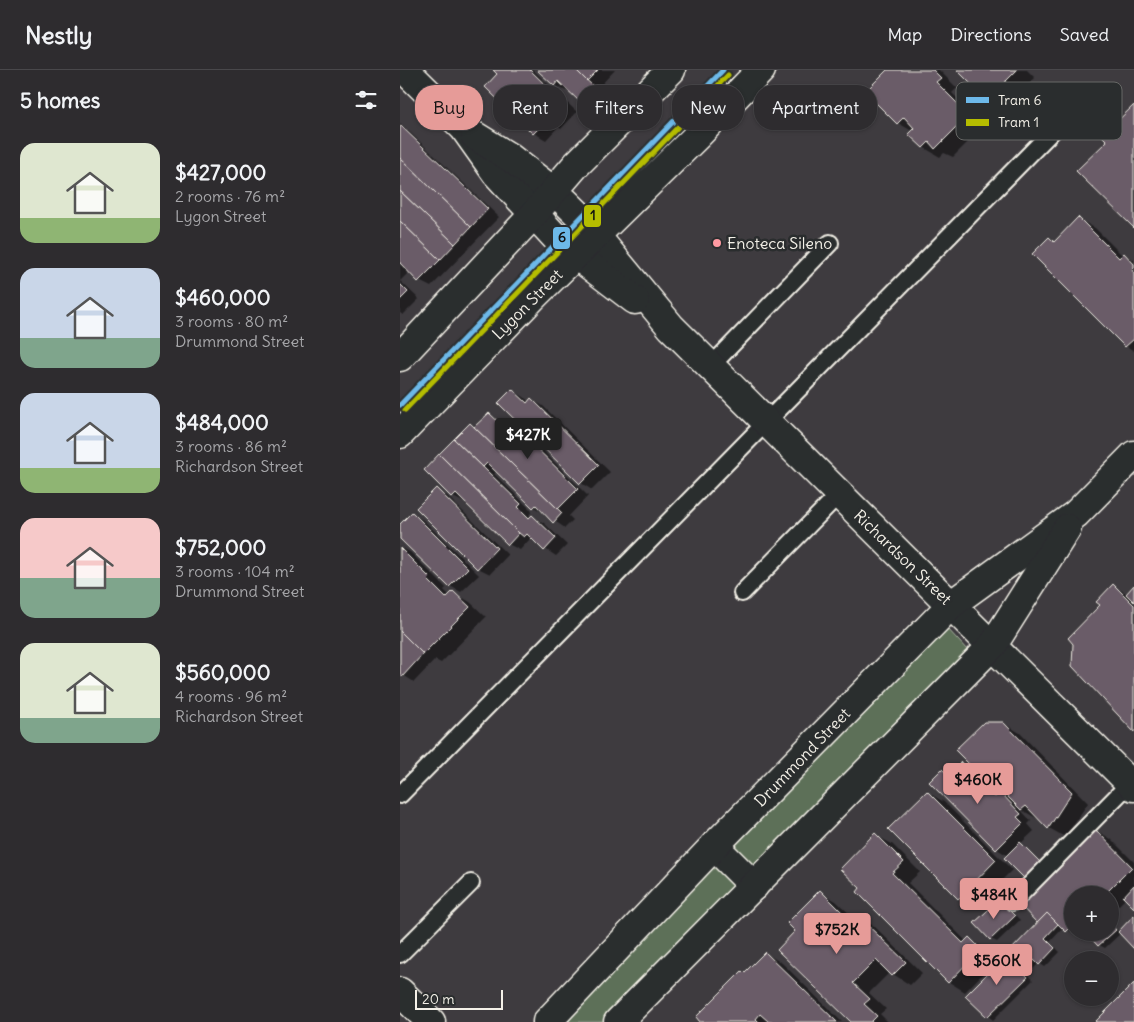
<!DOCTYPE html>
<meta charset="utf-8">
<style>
:root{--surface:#2e2c2f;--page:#3a383b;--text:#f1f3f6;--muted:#a7a7aa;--line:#49484b;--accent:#e69b98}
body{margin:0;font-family:Delius,sans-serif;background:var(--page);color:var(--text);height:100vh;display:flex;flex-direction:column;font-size:19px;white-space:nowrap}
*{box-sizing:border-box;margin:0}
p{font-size:16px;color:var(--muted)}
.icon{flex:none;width:28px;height:28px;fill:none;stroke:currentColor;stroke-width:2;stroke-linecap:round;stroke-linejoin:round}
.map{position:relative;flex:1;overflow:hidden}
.side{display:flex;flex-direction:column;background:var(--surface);width:400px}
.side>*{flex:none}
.top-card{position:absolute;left:15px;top:15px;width:475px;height:45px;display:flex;gap:10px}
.buttons{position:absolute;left:664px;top:816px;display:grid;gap:10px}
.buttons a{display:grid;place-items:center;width:55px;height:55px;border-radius:50%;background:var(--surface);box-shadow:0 1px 4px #0004,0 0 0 1px var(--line);font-size:25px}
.scale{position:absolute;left:15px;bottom:12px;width:88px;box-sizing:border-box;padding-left:5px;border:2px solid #f4f1e8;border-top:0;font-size:14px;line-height:18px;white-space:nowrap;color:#f4f1e8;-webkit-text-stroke:4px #2a2d2e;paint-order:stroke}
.price{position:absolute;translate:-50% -42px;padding:0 11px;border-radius:5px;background:var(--accent);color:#111;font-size:16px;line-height:32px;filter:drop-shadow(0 1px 2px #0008)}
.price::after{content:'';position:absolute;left:50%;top:30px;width:15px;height:11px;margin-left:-8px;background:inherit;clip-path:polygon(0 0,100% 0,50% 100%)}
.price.selected{background:#222;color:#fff}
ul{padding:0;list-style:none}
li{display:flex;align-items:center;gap:15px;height:125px;padding:0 20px}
li span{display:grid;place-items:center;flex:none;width:140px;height:100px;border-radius:15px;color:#555}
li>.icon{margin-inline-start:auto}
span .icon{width:60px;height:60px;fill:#fffc;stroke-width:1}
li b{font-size:21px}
h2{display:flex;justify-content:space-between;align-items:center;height:60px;padding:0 20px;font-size:21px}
.pill{padding:0 18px;border-radius:20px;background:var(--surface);box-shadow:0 1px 4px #0004,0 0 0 1px var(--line);font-size:18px;line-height:45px}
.pill.selected{background:var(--accent);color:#111}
header{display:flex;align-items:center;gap:30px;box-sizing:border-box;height:70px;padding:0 25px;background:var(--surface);border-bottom:1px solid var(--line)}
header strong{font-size:24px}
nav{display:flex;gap:28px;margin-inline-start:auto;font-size:18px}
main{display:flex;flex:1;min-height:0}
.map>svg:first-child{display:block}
.green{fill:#5d6f58;stroke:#a8b0a0}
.shadow{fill:#0007}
.building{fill:#6b5c67;stroke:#f4f1e8}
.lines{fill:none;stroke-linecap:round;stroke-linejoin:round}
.service-casing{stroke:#f4f1e8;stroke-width:20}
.minor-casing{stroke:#f4f1e8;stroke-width:31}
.tertiary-casing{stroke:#f4f1e8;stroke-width:31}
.service{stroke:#2a2d2e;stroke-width:16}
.minor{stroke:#2a2d2e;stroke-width:28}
.tertiary{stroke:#2a2d2e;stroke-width:28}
.tram-1-casing{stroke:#2a2d2e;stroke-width:9}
.tram-2-casing{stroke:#2a2d2e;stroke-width:9}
.tram-1{stroke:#6db9e9;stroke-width:5}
.tram-2{stroke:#b5bd00;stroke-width:5}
.poi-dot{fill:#ff9aa2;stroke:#2a2d2e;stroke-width:2}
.labels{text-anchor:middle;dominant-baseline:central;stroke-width:5;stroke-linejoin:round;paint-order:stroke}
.poi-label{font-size:16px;fill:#f4f1e8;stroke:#2a2d2e;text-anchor:start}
.street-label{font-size:16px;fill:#f4f1e8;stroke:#2a2d2e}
.key{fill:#2a2d2e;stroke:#676866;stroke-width:1}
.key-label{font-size:14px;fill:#f4f1e8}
.line-badge{stroke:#2a2d2e;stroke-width:2}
.pale-badge-label{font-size:14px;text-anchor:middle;font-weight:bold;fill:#111}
</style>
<header>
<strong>Nestly</strong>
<nav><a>Map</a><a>Directions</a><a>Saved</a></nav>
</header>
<main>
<section class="side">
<h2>5 homes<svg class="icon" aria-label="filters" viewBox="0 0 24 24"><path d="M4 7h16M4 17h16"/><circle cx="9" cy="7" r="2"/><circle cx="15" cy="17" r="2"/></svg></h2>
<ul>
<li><span style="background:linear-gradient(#dfe7d0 75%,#8fb573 0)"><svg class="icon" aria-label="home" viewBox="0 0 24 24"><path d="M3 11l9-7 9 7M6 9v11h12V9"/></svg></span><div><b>$427,000</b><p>2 rooms · 76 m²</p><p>Lygon Street</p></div></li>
<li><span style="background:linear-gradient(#c9d6e8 70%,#7fa58c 0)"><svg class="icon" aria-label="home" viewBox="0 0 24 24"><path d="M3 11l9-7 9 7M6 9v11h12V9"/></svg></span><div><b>$460,000</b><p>3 rooms · 80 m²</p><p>Drummond Street</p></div></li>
<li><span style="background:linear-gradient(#c9d6e8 75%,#8fb573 0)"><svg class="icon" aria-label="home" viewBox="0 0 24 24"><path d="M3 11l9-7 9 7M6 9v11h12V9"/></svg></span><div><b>$484,000</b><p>3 rooms · 86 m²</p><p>Richardson Street</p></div></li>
<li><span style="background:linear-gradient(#f6c9c9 60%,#7fa58c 0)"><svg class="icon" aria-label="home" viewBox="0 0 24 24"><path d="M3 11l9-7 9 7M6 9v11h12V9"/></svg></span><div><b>$752,000</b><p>3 rooms · 104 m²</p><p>Drummond Street</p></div></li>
<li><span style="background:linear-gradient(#dfe7d0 75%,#7fa58c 0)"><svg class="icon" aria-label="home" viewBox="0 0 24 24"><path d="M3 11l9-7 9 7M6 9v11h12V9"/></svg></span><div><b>$560,000</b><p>4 rooms · 96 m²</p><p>Richardson Street</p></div></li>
</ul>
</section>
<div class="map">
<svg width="734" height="952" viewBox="0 0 734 952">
<rect width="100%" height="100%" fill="#3e3b3f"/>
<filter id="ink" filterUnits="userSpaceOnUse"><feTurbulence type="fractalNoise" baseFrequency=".02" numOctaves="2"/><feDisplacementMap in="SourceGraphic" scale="10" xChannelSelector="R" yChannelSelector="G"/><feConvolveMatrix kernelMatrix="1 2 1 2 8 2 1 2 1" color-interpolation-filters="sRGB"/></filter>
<g filter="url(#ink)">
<g class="green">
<polygon points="547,558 568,581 354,799 332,776"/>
<polygon points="313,796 335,818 205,952 159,952"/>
</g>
<g class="shadow">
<polygon points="95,0 133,0 177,42 161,59 158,57 146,70 134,63 87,17 99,4"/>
<polygon points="139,0 215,0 198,18 204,24 192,37 180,31 168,19 166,21 154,15"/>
<polygon points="488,0 539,0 557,18 552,23 585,55 553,87 544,83 540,87 523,77 512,61 498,53 467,22"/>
<polygon points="559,0 627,0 635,8 604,39 588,29"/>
<polygon points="0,53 99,147 31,217 19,211 10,201 0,211 19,229 3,245 0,243"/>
<polygon points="678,149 695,158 723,186 724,184 734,190 734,281 726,276 634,184 649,168 655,172"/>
<polygon points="112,320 124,327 129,332 132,330 143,336 210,402 192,420 181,413 99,333"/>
<polygon points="89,344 100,351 107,357 111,354 122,360 188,426 169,446 173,450 165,458 134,437 97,401 94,404 132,441 129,445 144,453 167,475 156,486 130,469 120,480 108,474 66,432 65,433 53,427 26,400 70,354 76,357"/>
<polygon points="36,420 47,426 108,485 90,504 78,498"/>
<polygon points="12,443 23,450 79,505 61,522 50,516 0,467 0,456"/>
<polygon points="0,477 10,482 46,518 44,520 50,526 53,522 70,532 86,547 41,593 35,590 14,612 0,603"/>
<polygon points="713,516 728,524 734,517 734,660 675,573 702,535"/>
<polygon points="603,653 620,663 688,733 665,767 649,758 639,748 638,749 620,739 631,751 628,754 634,761 620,774 625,777 646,798 608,786 597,779 531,712 542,701 549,705 561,694 573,700 598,726 600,724 612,731 606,723 592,715"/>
<polygon points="527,722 544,732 612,800 575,837 558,828"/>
<polygon points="694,759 711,769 734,792 734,836 726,828 710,844 710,825 672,825 672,862 710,862 710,852 719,862 734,847 734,877 721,863 705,878 699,875 690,864 684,870 664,857 650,872 660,882 645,897 639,893 627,905 633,910 593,950 588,946 567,926 639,852 638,852"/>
<polygon points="475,765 492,774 520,802 508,813 567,872 569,869 586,879 597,889 565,922 549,912 462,818"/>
<polygon points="420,822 436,831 455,849 457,846 474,856 522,903 510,915 490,902 469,923 486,939 480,944 488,952 453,952 397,861"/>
<polygon points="599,831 604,834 620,850 597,872 591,869 576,853"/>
<polygon points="365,883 382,893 442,952 302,952"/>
</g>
<g class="building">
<polygon points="93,0 130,0 166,35 149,54 146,51 133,64 85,17 97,4"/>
<polygon points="137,0 176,0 194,17 180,32 158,11 154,16"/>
<polygon points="176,0 198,0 187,11"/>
<polygon points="487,0 533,0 541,8 536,12 569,45 535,79 529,72 523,78 508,64 514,58 504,47 497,54 465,22"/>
<polygon points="557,0 617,0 587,30"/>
<polygon points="734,35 734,158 676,101 707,71 702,66"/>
<polygon points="0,55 88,139 71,157 0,88"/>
<polygon points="0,88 71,157 55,174 0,121"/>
<polygon points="0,121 55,174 40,190 0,151"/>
<polygon points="678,147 719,188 724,183 734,194 734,198 732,200 734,203 734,269 725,277 632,184 649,167 654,172"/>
<polygon points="0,151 40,190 18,212 0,193"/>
<polygon points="0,214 8,222 0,230"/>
<polygon points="112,319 127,333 131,328 199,395 180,414 98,333"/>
<polygon points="89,343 105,358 110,352 178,419 158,439 74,357"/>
<polygon points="70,353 162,443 153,453 136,435 133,438 87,393 83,397 54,369"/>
<polygon points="54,369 121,434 118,437 129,448 132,445 156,468 144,481 127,464 124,467 119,463 39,384"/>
<polygon points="39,384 119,463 108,475 56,424 52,428 24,400"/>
<polygon points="36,418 97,478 77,499 16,438"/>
<polygon points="12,442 68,498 49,517 0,469 0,454"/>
<polygon points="0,478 30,508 28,510 46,528 53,521 70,537 23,584 0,561"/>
<polygon points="713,514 734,535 734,662 672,596 673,574 668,568 700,535 696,532"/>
<polygon points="734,515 734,532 726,524"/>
<polygon points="0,561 23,584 2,607 0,605"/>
<polygon points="584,652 603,652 672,722 648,759 626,736 621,740 594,713 591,716 555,680"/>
<polygon points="561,692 595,727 600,722 621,744 617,747 623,753 596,780 529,712 542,699 548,705"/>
<polygon points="527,721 596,790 558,829 488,759"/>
<polygon points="694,758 732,797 704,825 672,825 672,856 666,862 647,843 637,853 618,833"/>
<polygon points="475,763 504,792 492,803 563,873 569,867 581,879 548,913 457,822 460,818 440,799"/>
<polygon points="620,772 642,794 626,810 604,788"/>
<polygon points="734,815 734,838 723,827"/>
<polygon points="420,820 451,851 457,845 506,892 492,906 476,890 453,913 470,929 464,934 477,946 471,952 451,952 377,880 395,861 387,853"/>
<polygon points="599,830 615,846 590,870 574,853"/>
<polygon points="647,843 658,854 645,868 655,878 639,895 634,890 622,901 606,885"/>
<polygon points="734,845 734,879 718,862"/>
<polygon points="710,853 716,860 698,876 687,864 710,862"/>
<polygon points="365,882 437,952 369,952 360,944 356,949 359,952 300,952 296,947 342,901 344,903"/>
<polygon points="606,885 628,907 587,947 565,926"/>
<polygon points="734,913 734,952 695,952"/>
</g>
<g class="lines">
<g class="service-casing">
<g id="service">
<polyline points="311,296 430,173"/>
<polyline points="342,523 439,424"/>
<polyline points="0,725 672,41"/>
<polyline points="613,832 730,713"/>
<polyline points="0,884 71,813"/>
</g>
</g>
<g class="minor-casing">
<g id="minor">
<polyline points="5,0 64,58 96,103 134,144"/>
<polyline points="75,66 109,87 153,121"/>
<polyline points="196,166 271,257 734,717"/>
<polyline points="176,185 235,230"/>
<polyline points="314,776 354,816"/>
<polyline points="0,922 31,952"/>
<polyline points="147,952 314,776 552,534 676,444 734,385"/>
<polyline points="218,952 593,575 667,458"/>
</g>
</g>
<g class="tertiary-casing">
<g id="tertiary">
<path d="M153,121C170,135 183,148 196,166"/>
<polyline points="134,144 159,171 176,185"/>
<polyline points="0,287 134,144 176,95 271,0"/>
<polyline points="0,364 136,224 296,67 361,0"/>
</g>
</g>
<use href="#service" class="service"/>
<use href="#minor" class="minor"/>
<use href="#tertiary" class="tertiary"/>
<g class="tram-1-casing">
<polyline id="tram-1" points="0,335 323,0"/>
</g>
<g class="tram-2-casing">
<polyline id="tram-2" points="5,340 328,5"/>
</g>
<use href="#tram-1" class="tram-1"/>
<use href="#tram-2" class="tram-2"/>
</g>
</g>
<circle class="poi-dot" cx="317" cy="173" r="5"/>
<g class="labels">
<g class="poi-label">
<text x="327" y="173">Enoteca Sileno</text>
</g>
<g class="street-label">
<text transform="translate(127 234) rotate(-45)">Lygon Street</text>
<text transform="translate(503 487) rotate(44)">Richardson Street</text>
<text transform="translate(402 687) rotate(-46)">Drummond Street</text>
</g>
</g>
<rect x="556" y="12" width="166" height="58" rx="8" class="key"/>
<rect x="566" y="27" width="23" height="6" fill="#6db9e9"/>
<rect x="566" y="49" width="23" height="7" fill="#b5bd00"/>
<g class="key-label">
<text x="598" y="35">Tram 6</text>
<text x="598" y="57">Tram 1</text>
</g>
<g class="line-badge">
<rect x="183" y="134" width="19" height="24" rx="5" fill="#b5bd00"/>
<rect x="152" y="156" width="19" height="24" rx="5" fill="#6db9e9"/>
</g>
<g class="pale-badge-label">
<text x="193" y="150">1</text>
<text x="162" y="172">6</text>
</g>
</svg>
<div class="buttons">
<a>+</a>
<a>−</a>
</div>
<div class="scale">20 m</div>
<b class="price selected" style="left:128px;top:390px">$427K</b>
<b class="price" style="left:578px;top:735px">$460K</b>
<b class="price" style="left:594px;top:850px">$484K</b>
<b class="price" style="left:437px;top:885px">$752K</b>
<b class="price" style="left:597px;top:916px">$560K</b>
<div class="top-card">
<a class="pill selected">Buy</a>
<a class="pill">Rent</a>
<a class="pill">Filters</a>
<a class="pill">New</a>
<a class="pill">Apartment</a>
</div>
</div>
</main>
